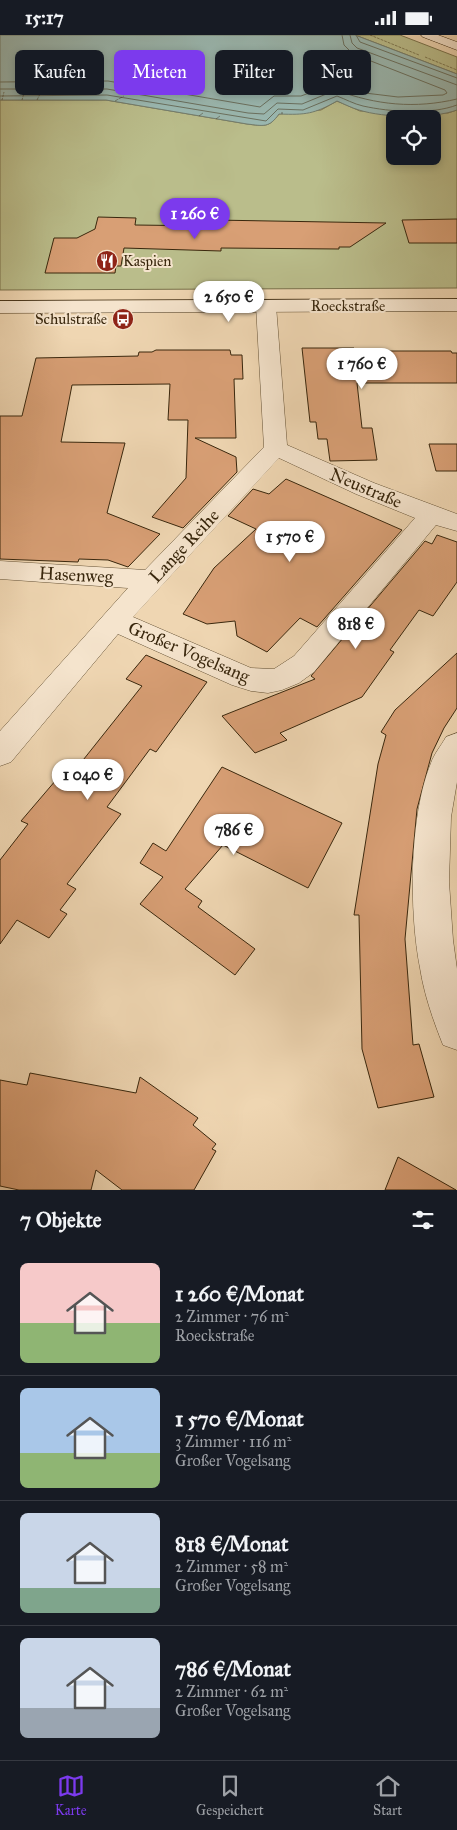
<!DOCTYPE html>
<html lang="de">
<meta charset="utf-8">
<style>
:root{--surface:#171b24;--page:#20242c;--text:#f1f3f6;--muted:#9ea1a6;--line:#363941;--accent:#7c3aed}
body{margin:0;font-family:"IM FELL Great Primer",serif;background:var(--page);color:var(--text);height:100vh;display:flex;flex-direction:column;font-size:19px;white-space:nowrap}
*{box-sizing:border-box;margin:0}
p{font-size:16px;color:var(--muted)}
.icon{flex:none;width:28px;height:28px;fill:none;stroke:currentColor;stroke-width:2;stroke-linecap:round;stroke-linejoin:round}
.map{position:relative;height:1155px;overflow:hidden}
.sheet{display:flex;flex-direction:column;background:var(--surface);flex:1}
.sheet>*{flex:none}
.guide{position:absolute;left:15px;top:15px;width:428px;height:45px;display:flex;gap:10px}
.tools{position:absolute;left:386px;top:75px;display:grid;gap:10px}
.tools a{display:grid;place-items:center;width:55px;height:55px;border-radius:8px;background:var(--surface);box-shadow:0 2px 8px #0003;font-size:25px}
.price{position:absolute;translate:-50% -42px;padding:0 11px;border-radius:18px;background:#fff;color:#222;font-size:16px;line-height:32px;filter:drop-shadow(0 1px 2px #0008)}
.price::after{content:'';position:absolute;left:50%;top:30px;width:15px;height:11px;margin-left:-8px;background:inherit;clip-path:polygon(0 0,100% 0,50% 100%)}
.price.active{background:var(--accent);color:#fff}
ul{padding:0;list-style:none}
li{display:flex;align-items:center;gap:15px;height:125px;padding:0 20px}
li+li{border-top:1px solid var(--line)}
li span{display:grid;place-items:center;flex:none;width:140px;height:100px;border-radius:8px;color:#555}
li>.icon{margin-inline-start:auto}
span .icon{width:60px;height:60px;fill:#fffc;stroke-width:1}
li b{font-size:21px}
h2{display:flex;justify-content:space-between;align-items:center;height:60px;padding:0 20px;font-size:21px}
.tag{padding:0 18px;border-radius:8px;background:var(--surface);box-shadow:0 2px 8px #0003;font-size:18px;line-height:45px}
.tag.active{background:var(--accent);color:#fff}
.status{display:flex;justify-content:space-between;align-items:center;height:35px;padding:0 25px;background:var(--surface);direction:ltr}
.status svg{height:14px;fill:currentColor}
.tabs{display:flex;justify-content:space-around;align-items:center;height:70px;border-top:1px solid var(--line);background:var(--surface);font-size:14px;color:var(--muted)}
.tabs a{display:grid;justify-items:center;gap:2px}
.tabs .active{color:var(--accent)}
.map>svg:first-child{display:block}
.green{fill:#babd8b;stroke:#7a724c;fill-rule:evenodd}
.water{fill:#9ab8b1;stroke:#737e6f}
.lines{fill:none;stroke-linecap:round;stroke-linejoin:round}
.shore{stroke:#6a705f;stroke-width:1}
.building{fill:#d89f75;stroke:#39270d}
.minor-casing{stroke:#665336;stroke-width:1}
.secondary-casing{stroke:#39270d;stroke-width:1}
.path{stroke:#39270d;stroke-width:1;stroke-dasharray:0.5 1;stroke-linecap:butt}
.minor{fill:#f5e4cd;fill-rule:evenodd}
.secondary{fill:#f5e4cd;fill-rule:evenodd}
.labels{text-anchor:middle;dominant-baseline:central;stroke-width:4;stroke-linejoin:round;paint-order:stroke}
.far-poi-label{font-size:15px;fill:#39270d;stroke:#f5e4cd;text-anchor:start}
.far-street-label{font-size:15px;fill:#39270d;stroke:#f5e4cd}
.street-label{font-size:18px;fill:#39270d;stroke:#f5e4cd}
</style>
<div class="status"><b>15:17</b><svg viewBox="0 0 49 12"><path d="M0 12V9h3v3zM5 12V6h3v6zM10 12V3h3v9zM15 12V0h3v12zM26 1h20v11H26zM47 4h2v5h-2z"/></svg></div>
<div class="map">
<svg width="457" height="1155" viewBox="0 0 457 1155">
<rect width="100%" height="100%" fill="#efd6b2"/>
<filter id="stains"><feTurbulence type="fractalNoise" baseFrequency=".004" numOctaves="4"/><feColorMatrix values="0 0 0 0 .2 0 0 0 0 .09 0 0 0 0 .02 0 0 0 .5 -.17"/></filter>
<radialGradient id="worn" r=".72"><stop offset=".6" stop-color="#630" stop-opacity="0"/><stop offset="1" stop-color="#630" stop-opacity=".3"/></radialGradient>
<g class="green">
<polygon points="355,0 400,0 457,22 457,39"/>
<path d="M0,65H106L247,89C264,91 269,93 279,79L321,75L337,66L360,76L448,78L457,75V253L0,255ZM395,84H432V121H395Z"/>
</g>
<path class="water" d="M0,0H355L457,39V75C433,84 384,83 359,75C352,73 344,69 337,66C314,79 306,80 279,79C269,93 264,91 247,89L106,65H0Z"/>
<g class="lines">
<g class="shore">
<polyline points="350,0 352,8 357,13 457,50"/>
<polyline points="356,0 360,7 457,43"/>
<polyline points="0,47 108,46 260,72 274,61 301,61 336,48 365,58 398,62 443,60 447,58 445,55 353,19 344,10 342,0"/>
<path d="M0,54H107L248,78L264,79L277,68L302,69L336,55C376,70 415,74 457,64"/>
<path d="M0,61L107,60L266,86L278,74L303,75L337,61C345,64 354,69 363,71C390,77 431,80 457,70"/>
</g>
</g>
<g class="building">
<polygon points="98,182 136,183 135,190 213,191 213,185 386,188 350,212 339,212 339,214 221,213 221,216 124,213 121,231 116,231 115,238 45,238 54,203 77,203 95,194"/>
<polygon points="457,184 457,208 409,208 402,185"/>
<polygon points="302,313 354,313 355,316 451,316 452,318 457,318 457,348 357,348 362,393 372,393 377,425 330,426 327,404 318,404 316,387 310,387"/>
<polygon points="156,315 230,315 231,320 242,320 243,344 234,344 236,403 195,403 236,422 237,437 183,493 152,482 186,443 188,385 168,385 170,349 72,350 61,407 125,408 107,478 160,499 128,532 108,525 79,524 78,527 0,524 0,381 22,381 36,323 138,321 139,317 152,317"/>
<polygon points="429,409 457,409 457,436 436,436"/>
<polygon points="286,444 402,495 317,592 300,583 267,617 237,601 235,586 207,589 183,579 214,533 256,494 228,481 253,454 269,459"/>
<polygon points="437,500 457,507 457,547 433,581 419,575 390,615 394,617 362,662 280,698 287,705 255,718 222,681 315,644 311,641 425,506 432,509"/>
<polygon points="457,618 457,673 444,693 432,718 417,774 405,904 413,1010 419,1009 434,1062 378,1073 362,1014 359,880 354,880 378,729 386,700 381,697 395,675"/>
<polygon points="146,620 207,647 156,717 150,714 107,772 121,779 67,849 76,854 60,875 67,879 49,903 17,885 0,909 0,825 28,789 21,786 56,745 64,749 142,651 126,644"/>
<polygon points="222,732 342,788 308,853 223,810 185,854 202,866 198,872 255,914 235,940 140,869 163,842 140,828 153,808 166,816"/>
<polygon points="30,1038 136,1058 140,1042 198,1083 193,1090 216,1109 212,1114 216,1116 194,1155 122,1155 96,1135 91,1155 19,1155 0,1151 0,1045 27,1050"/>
<polygon points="398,1122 456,1155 385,1155"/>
</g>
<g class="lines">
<g class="minor-casing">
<g id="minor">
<path d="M266,265L273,267L276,271L287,410L374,448L457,479V496L436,490L314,637L299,648L282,655L268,658L251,656L232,650L118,599L11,727L0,731V696L128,553L0,544V526L145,535L264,412L256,271L259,267ZM279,423L356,459L415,483L294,621L274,634L251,633L133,582Z"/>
<path d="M457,698V747L451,782L449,847L453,905L457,934V1015L443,1010C433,985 424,959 420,933C409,878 409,781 431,728C434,719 441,711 446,702Z"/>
</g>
</g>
<g class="secondary-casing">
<g id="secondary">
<polygon points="421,0 438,0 457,7 457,15 423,2"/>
<polygon points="457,264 457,276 0,278 0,266"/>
</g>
</g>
<g class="path">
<polyline points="370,0 419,20"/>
<polyline points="425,22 457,35"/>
<polyline points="2,65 4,57"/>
<polyline points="22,65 24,58"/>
<polyline points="37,65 41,57"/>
<polyline points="115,66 124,61"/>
<polyline points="282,77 282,79"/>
<polyline points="199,81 203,78"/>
<polyline points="216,84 220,81"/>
</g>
<use href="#minor" class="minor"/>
<use href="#secondary" class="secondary"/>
</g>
<defs>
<g id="restaurant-disc" transform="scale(1.125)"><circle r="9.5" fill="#8f2418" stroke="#f5e4cd"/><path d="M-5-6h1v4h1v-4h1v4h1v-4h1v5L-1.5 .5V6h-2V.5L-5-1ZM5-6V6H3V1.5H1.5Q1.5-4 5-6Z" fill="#fff"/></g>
<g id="bus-disc" transform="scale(1.125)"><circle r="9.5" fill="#8f2418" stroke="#f5e4cd"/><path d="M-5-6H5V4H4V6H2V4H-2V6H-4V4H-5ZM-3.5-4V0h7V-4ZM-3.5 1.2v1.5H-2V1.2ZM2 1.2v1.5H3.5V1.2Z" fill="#fff"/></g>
</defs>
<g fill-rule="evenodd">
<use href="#restaurant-disc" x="107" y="226"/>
<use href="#bus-disc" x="123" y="284"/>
</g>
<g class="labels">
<g class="far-poi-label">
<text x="123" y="226">Kaspien</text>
<text x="107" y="284" text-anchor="end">Schulstraße</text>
</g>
<g class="far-street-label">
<text x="348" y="271">Roeckstraße</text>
</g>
<g class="street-label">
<text transform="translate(366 453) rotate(23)">Neustraße</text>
<text transform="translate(184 511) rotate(-47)">Lange Reihe</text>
<text transform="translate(76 540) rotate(3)">Hasenweg</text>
<text transform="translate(189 617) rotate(23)">Großer Vogelsang</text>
</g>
</g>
<rect width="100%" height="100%" filter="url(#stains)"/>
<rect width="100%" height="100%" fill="url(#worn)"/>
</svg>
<div class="tools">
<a><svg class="icon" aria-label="locate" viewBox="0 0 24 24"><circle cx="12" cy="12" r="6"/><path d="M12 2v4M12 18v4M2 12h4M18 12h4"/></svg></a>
</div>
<b class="price active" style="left:195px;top:205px">1 260 €</b>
<b class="price" style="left:229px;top:288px">2 650 €</b>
<b class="price" style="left:362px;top:355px">1 760 €</b>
<b class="price" style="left:290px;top:528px">1 570 €</b>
<b class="price" style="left:356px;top:615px">818 €</b>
<b class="price" style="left:88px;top:766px">1 040 €</b>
<b class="price" style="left:234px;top:821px">786 €</b>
<div class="guide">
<a class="tag">Kaufen</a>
<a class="tag active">Mieten</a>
<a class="tag">Filter</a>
<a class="tag">Neu</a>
</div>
</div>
<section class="sheet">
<h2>7 Objekte<svg class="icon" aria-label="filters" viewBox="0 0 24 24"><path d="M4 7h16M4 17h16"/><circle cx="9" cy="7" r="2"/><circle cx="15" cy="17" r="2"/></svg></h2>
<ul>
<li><span style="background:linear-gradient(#f6c9c9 60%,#8fb573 0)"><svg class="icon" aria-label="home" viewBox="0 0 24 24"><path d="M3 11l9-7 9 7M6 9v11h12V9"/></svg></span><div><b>1 260 €/Monat</b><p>2 Zimmer · 76 m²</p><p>Roeckstraße</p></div></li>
<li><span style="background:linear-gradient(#a9c7e8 65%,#8fb573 0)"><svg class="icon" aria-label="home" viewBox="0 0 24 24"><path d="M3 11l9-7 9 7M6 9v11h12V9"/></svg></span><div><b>1 570 €/Monat</b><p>3 Zimmer · 116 m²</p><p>Großer Vogelsang</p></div></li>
<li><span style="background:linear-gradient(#c9d6e8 75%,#7fa58c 0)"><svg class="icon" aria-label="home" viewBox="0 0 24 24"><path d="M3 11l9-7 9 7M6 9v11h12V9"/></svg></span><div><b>818 €/Monat</b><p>2 Zimmer · 58 m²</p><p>Großer Vogelsang</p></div></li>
<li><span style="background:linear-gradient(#c9d6e8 70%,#9aa5b1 0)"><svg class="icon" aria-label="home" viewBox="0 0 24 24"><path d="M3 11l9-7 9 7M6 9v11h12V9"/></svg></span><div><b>786 €/Monat</b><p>2 Zimmer · 62 m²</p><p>Großer Vogelsang</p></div></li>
</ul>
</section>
<nav class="tabs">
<a class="active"><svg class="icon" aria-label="map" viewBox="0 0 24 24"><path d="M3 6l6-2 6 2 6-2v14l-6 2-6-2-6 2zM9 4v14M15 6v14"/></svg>Karte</a>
<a><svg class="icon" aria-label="saved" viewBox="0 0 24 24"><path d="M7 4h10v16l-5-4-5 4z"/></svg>Gespeichert</a>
<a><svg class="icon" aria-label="home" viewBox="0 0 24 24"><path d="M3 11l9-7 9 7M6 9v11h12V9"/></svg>Start</a>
</nav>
